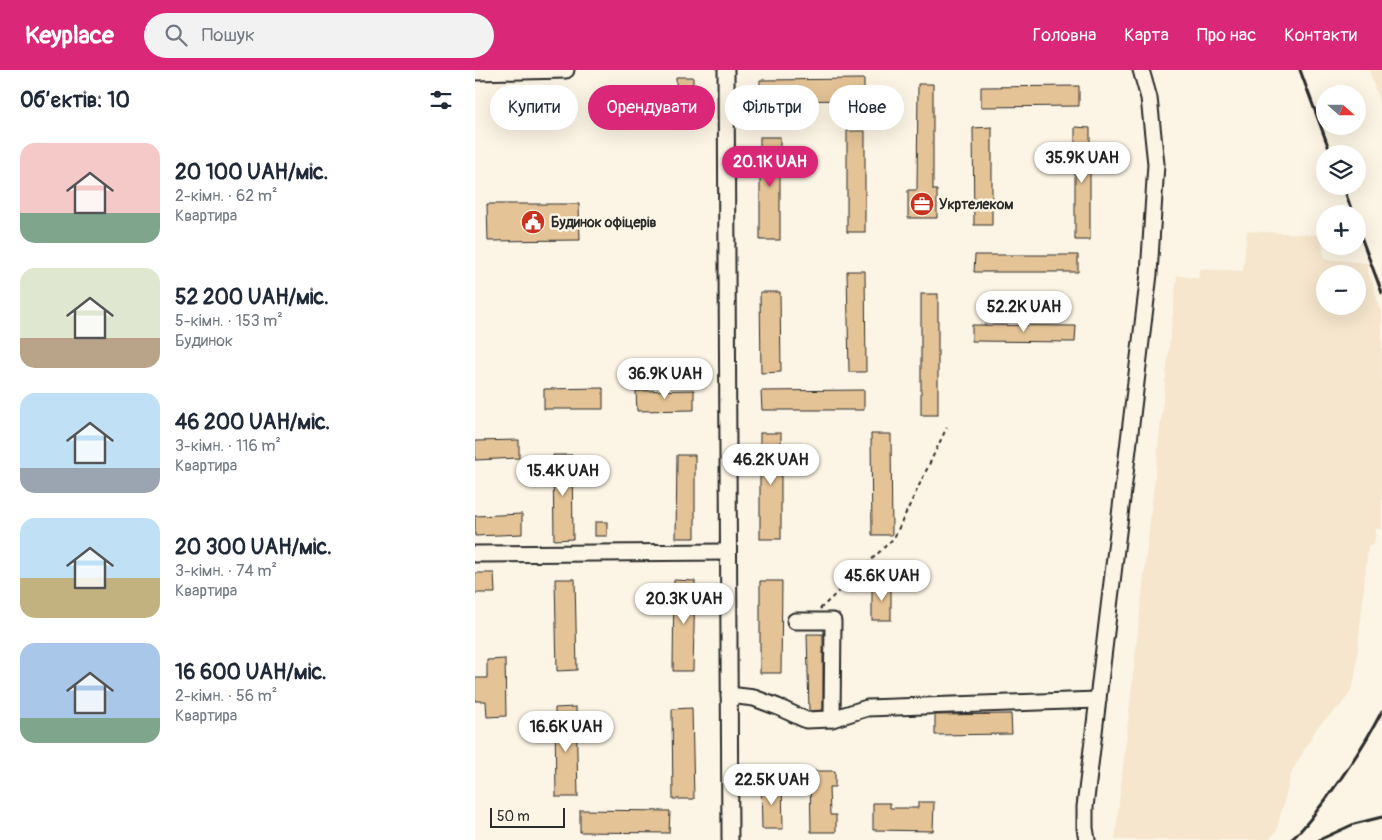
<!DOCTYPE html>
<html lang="uk">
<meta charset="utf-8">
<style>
:root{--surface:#fff;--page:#f2f2f3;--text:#1f2937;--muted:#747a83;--accent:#db2777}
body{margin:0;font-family:Pangolin,sans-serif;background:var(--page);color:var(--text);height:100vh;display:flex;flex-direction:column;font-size:19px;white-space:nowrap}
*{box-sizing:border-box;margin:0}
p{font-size:16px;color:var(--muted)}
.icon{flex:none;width:28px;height:28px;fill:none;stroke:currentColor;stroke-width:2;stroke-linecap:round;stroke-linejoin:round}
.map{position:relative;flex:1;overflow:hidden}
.panel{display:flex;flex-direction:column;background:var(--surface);width:475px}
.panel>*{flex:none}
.banner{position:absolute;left:15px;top:15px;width:475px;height:45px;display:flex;gap:10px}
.needle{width:32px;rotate:111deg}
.buttons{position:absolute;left:841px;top:15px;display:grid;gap:10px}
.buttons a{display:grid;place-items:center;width:50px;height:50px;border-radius:50%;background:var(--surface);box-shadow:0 5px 20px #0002;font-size:25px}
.scale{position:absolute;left:15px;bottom:12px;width:75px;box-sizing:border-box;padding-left:5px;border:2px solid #2b2b2b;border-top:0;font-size:14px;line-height:18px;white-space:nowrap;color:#2b2b2b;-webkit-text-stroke:4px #fcf5e5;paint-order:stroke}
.price{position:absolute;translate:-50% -42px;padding:0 11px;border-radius:18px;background:#fff;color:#222;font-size:16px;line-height:32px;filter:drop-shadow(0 1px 2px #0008)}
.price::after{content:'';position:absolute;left:50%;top:30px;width:15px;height:11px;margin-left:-8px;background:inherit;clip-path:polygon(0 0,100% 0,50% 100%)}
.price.selected{background:var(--accent);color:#fff}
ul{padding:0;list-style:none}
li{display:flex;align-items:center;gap:15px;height:125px;padding:0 20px}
li span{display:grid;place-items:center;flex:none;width:140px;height:100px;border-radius:15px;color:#555}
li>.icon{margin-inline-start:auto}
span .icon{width:60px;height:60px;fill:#fffc;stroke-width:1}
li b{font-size:21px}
h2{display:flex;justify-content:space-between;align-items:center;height:60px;padding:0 20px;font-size:21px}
.tag{padding:0 18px;border-radius:22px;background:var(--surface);box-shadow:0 5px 20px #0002;font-size:18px;line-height:45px}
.tag.selected{background:var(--accent);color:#fff}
header{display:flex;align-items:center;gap:30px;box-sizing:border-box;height:70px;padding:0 25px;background:var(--accent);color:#fff}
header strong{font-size:24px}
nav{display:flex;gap:28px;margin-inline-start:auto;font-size:18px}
.search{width:350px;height:45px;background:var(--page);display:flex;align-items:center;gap:12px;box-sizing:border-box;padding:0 18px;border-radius:28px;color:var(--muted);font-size:19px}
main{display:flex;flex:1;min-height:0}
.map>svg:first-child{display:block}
.built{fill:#f5e6cd;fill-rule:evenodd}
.building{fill:#e4c396;stroke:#2b2b2b}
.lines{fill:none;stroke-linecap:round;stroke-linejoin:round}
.minor-casing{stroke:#2b2b2b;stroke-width:19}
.path{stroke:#2b2b2b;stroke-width:2;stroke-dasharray:4 4;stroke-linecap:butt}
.minor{stroke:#fcf5e5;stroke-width:15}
.rail{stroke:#2b2b2b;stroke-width:3}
.labels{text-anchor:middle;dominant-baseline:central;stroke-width:5;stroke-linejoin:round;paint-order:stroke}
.poi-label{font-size:14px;font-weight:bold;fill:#2b2b2b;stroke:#fcf5e5;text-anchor:start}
</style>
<header>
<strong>Keyplace</strong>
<div class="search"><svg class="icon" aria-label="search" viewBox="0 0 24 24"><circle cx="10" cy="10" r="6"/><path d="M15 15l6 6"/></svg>Пошук</div>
<nav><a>Головна</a><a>Карта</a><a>Про нас</a><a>Контакти</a></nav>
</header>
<main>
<section class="panel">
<h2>Об’єктів: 10<svg class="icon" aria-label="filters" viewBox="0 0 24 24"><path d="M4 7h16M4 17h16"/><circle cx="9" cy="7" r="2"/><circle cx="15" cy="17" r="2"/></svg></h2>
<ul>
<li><span style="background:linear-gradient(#f6c9c9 70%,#7fa58c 0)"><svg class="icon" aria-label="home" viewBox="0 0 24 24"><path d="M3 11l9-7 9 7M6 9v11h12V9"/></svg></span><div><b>20 100 UAH/міс.</b><p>2-кімн. · 62 m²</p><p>Квартира</p></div></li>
<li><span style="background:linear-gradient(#dfe7d0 70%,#b9a48a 0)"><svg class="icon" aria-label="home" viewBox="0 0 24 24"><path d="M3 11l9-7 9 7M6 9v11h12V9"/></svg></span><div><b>52 200 UAH/міс.</b><p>5-кімн. · 153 m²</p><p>Будинок</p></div></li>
<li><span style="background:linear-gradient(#bfe0f5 75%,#9aa5b1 0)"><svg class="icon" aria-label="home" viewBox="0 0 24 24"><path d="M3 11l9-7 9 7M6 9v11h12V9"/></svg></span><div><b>46 200 UAH/міс.</b><p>3-кімн. · 116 m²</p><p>Квартира</p></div></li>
<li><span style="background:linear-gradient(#bfe0f5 60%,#c2b280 0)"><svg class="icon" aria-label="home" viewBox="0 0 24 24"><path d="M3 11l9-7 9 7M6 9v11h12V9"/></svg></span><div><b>20 300 UAH/міс.</b><p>3-кімн. · 74 m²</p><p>Квартира</p></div></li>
<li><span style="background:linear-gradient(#a9c7e8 75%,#7fa58c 0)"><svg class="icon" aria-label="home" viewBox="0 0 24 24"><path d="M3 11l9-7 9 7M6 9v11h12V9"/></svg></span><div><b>16 600 UAH/міс.</b><p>2-кімн. · 56 m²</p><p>Квартира</p></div></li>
</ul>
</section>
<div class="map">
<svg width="907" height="770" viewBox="0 0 907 770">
<rect width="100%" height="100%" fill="#fcf5e5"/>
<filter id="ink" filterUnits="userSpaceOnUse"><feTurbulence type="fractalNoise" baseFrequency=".02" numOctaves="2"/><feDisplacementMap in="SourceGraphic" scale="10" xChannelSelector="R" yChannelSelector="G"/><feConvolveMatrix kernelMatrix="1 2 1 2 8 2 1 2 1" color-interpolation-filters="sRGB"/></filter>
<g filter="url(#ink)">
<g class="built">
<polygon points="894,0 907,0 907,40"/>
<path d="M772,161L847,165L849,189L893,193V204L897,210L904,237L907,240V459H901L899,475L893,476L880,607L875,623L865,636L843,656L817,701L801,762L793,770H640L702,205L723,209L725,199L768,201ZM850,204H882V236H850Z"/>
</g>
<g class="building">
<polygon points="201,7 218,7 218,22 209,22 209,44 202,44"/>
<polygon points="389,9 389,30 285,31 285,10"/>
<polygon points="443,14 458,14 458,120 462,120 462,148 433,148 433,120 442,120"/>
<polygon points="604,16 604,36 506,37 506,17"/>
<polygon points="517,57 517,155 499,155 498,58"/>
<polygon points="600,57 615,58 615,170 600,170"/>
<rect x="372" y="61" width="18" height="101"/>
<rect x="285" y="67" width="20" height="103"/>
<polygon points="12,134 104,134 105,170 13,171"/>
<polygon points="500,185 603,185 603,202 499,202"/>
<polygon points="372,201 390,201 391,302 374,302"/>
<polygon points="285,222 305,222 306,302 286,303"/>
<rect x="446" y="224" width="17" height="121"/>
<polygon points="497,255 601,256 600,272 497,271"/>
<polygon points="128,318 128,339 69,339 69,319"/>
<polygon points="219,320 219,340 162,341 161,321"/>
<polygon points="389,320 389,340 287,340 286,321"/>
<rect x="285" y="363" width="21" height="106"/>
<polygon points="396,364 416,364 417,465 397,465"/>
<polygon points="44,370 44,388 0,390 0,371"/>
<polygon points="78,385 97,385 98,469 79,470"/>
<polygon points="202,385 220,385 220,468 201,468"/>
<polygon points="47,444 47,464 0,466 0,446"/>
<rect x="120" y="452" width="12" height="14"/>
<polygon points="0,503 19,503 20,523 0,523"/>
<polygon points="80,509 100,509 102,600 82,601"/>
<polygon points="199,510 220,511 218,601 198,601"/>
<polygon points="285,511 307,511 306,603 285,603"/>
<rect x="397" y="513" width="19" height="37"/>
<polygon points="332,564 348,564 348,640 334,641"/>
<polygon points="30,589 31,646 12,647 11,631 0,631 0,608 12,608 12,590"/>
<polygon points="101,637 103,727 81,727 80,638"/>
<polygon points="217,638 219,729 198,729 197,639"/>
<polygon points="536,644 537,664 460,665 460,645"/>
<polygon points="335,701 360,701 360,717 354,717 355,745 361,745 361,762 336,762"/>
<polygon points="307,712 308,759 287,759 286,713"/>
<polygon points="443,732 459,732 458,761 398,760 398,733 415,733 415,738 443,738"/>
<polygon points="105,740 195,741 194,763 105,762"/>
</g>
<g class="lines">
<g class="minor-casing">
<g id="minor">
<polyline points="251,0 255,770"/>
<polyline points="0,2 91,0"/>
<polyline points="0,484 252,482"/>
<polyline points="320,551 358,551 357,649"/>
<polyline points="254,625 279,628 303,637 331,650 357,649 392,638 623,630"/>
<polyline points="612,770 610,758 610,737 674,204 681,94 674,28 666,0"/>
</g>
</g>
<polyline class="path" points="345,539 419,468 472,357"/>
<use href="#minor" class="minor"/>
<g class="rail">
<polyline points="825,0 856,84"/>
<polyline points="868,116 878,144"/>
<polyline points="882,156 907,223"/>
<path d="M816,770C829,759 840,743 851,729C872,701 891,672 907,641"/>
<polyline points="844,770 879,754 907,747"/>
</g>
</g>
</g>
<defs>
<g id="office-disc" transform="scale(1.25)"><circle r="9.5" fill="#c8321e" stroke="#fcf5e5"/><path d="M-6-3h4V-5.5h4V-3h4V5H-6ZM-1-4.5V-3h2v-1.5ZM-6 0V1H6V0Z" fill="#fff"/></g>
<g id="civic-disc" transform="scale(1.25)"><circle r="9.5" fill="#c8321e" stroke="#fcf5e5"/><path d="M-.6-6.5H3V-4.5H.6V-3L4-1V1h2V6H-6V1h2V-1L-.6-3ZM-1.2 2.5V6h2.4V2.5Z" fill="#fff"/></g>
</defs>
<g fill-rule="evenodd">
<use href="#office-disc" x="447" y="134"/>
<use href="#civic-disc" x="58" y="152"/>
</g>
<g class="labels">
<g class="poi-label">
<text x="464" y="134">Укртелеком</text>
<text x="76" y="152">Будинок офіцерів</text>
</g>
</g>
</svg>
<div class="buttons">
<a><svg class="needle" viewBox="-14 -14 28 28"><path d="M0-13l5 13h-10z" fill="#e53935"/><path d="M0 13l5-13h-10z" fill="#747a83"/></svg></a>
<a><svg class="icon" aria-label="layers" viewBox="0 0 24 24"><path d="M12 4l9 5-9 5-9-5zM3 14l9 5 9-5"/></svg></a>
<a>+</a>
<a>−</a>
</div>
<div class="scale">50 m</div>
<b class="price" style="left:607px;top:114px">35.9K UAH</b>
<b class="price selected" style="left:295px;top:118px">20.1K UAH</b>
<b class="price" style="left:549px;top:263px">52.2K UAH</b>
<b class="price" style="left:190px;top:330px">36.9K UAH</b>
<b class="price" style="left:296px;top:416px">46.2K UAH</b>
<b class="price" style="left:88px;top:427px">15.4K UAH</b>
<b class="price" style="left:407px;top:532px">45.6K UAH</b>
<b class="price" style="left:209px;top:555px">20.3K UAH</b>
<b class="price" style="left:91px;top:683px">16.6K UAH</b>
<b class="price" style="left:297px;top:736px">22.5K UAH</b>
<div class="banner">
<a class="tag">Купити</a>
<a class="tag selected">Орендувати</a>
<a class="tag">Фільтри</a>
<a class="tag">Нове</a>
</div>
</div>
</main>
